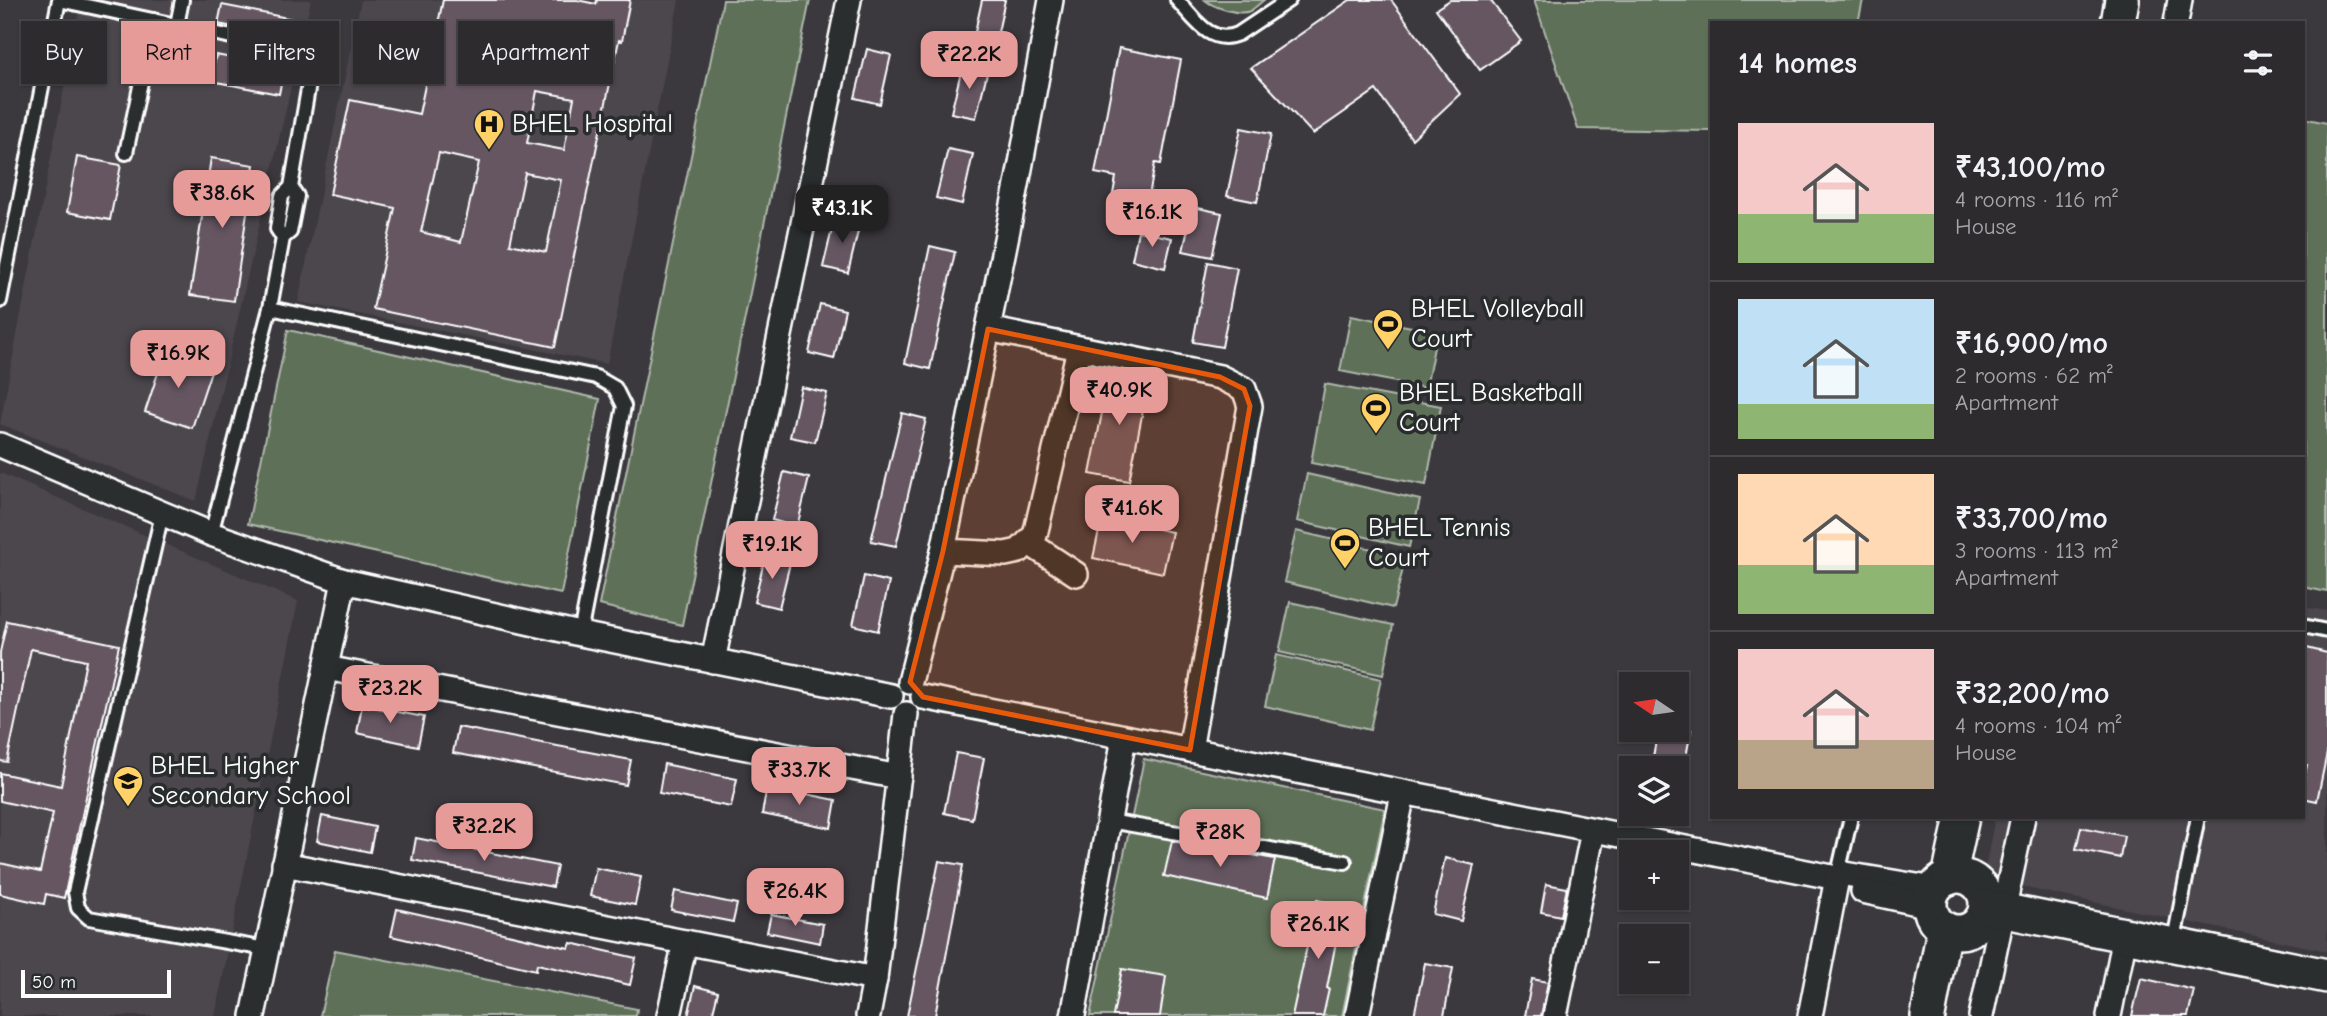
<!DOCTYPE html>
<meta charset="utf-8">
<style>
:root{--surface:#2d2b2e;--page:#353336;--text:#f1f3f6;--muted:#a7a7aa;--line:#48474a;--accent:#e69b98}
body{margin:0;font-family:"Comic Neue",sans-serif;background:var(--page);color:var(--text);height:100vh;display:flex;flex-direction:column;font-size:26px;white-space:nowrap}
*{box-sizing:border-box;margin:0}
p{font-size:23px;color:var(--muted)}
.icon{flex:none;width:38px;height:38px;fill:none;stroke:currentColor;stroke-width:2;stroke-linecap:round;stroke-linejoin:round}
.map{position:relative;flex:1;overflow:hidden}
.side{position:absolute;left:1710px;top:21px;width:595px;height:798px;display:flex;flex-direction:column;background:var(--surface);border-radius:0px;box-shadow:0 2px 5px #0004,0 0 0 2px var(--line)}
.side>*{flex:none}
.banner{position:absolute;left:21px;top:21px;width:665px;height:63px;display:flex;gap:14px}
.needle{width:46px;rotate:283deg}
.controls{position:absolute;left:1619px;top:672px;display:grid;gap:14px}
.controls a{display:grid;place-items:center;width:70px;height:70px;border-radius:0px;background:var(--surface);box-shadow:0 2px 5px #0004,0 0 0 2px var(--line);font-size:35px}
.scale{position:absolute;left:21px;bottom:18px;width:150px;box-sizing:border-box;padding-left:7px;border:4px solid #fff;border-top:0;font-size:19px;line-height:24px;white-space:nowrap;color:#fff;-webkit-text-stroke:5px #2a2d2e;paint-order:stroke}
.price{position:absolute;translate:-50% -60px;padding:0 16px;border-radius:14px;background:var(--accent);color:#111;font-size:23px;line-height:46px;filter:drop-shadow(0 2px 4px #0008)}
.price::after{content:'';position:absolute;left:50%;top:42px;width:21px;height:16px;margin-left:-10px;background:inherit;clip-path:polygon(0 0,100% 0,50% 100%)}
.price.active{background:#222;color:#fff}
ul{padding:0;list-style:none}
li{display:flex;align-items:center;gap:21px;height:175px;padding:0 28px}
li+li{border-top:2px solid var(--line)}
li span{display:grid;place-items:center;flex:none;width:196px;height:140px;border-radius:0px;color:#555}
li>.icon{margin-inline-start:auto}
span .icon{width:84px;height:84px;fill:#fffc;stroke-width:1}
li b{font-size:30px}
h2{display:flex;justify-content:space-between;align-items:center;height:84px;padding:0 28px;font-size:30px}
.pill{padding:0 24px;border-radius:0px;background:var(--surface);box-shadow:0 2px 5px #0004,0 0 0 2px var(--line);font-size:24px;line-height:63px}
.pill.active{background:var(--accent);color:#111}
.map>svg:first-child{display:block}
.built{fill:#4c464d}
.green{fill:#5e7059;stroke:#aeb8ac;stroke-width:2}
.building{fill:#655662;stroke:#fff;stroke-width:2;fill-rule:evenodd}
.lines{fill:none;stroke-linecap:round;stroke-linejoin:round}
.lane-casing{stroke:#fff;stroke-width:18}
.street-casing{stroke:#fff;stroke-width:28}
.secondary-casing{stroke:#fff;stroke-width:38}
.lane{stroke:#2a2d2e;stroke-width:12}
.street{stroke:#2a2d2e;stroke-width:23}
.secondary{stroke:#2a2d2e;stroke-width:33}
.marked{fill:#e8590c;fill-opacity:0.2;stroke:#e8590c;stroke-width:5;stroke-linejoin:round}
.labels{text-anchor:middle;dominant-baseline:central;stroke-width:7;stroke-linejoin:round;paint-order:stroke}
.poi-label{font-size:26px;fill:#fff;stroke:#2a2d2e;text-anchor:start}
</style>
<div class="map">
<svg width="2327" height="1016" viewBox="0 0 2327 1016">
<rect width="100%" height="100%" fill="#3c393e"/>
<filter id="ink" filterUnits="userSpaceOnUse"><feTurbulence type="fractalNoise" baseFrequency=".0143" numOctaves="2"/><feDisplacementMap in="SourceGraphic" scale="14" xChannelSelector="R" yChannelSelector="G"/><feConvolveMatrix kernelMatrix="1 2 1 2 8 2 1 2 1" color-interpolation-filters="sRGB"/></filter>
<g filter="url(#ink)">
<g class="built">
<polygon points="81,0 311,0 196,501 0,424"/>
<polygon points="361,0 679,0 607,364 298,302"/>
<polygon points="0,473 298,601 215,1016 0,1016"/>
<polygon points="2303,607 2327,611 2327,951 1983,879 1995,817 2303,817"/>
</g>
<g class="green">
<polygon points="723,0 810,0 682,625 599,605"/>
<path d="M1205,0H1264C1260,3 1254,9 1250,11C1239,16 1213,7 1205,0Z"/>
<polygon points="1534,0 1863,0 1858,23 1712,23 1711,131 1578,129"/>
<polygon points="2303,118 2327,123 2327,592 2303,587"/>
<polygon points="1351,315 1437,332 1426,388 1340,371"/>
<polygon points="288,330 600,399 561,594 248,524"/>
<polygon points="1325,384 1441,406 1426,485 1311,463"/>
<polygon points="1307,474 1420,500 1409,547 1297,521"/>
<polygon points="1296,531 1406,557 1393,608 1284,582"/>
<polygon points="1290,602 1393,625 1383,675 1279,652"/>
<polygon points="1276,655 1381,679 1370,730 1265,706"/>
<polygon points="1144,759 1385,809 1342,1016 1090,1016"/>
<polygon points="335,950 637,1009 636,1016 320,1016"/>
</g>
<g class="building">
<path d="M443,0H577L596,4L597,0H630L622,41L619,40L555,347L373,309L395,208L330,194L350,100L419,114ZM537,91L574,98L564,150L527,143ZM439,153L479,162L461,242L421,232ZM525,173L561,180L546,252L510,244Z"/>
<polygon points="982,0 1005,0 997,37 975,32"/>
<polygon points="1350,0 1391,0 1460,94 1412,139 1376,90 1313,134 1251,68"/>
<polygon points="1450,0 1490,0 1521,41 1480,70 1436,9"/>
<polygon points="222,5 298,20 295,39 218,24"/>
<polygon points="1119,48 1181,60 1161,164 1155,163 1145,218 1110,212 1116,177 1095,173"/>
<polygon points="867,49 891,55 880,104 855,98"/>
<polygon points="216,55 284,68 279,94 211,81"/>
<polygon points="963,63 988,69 976,118 951,113"/>
<polygon points="1241,128 1271,134 1257,202 1227,196"/>
<polygon points="948,149 973,154 962,204 936,198"/>
<polygon points="77,157 121,165 110,220 67,212"/>
<polygon points="211,158 254,165 234,301 190,295"/>
<polygon points="1193,207 1222,213 1212,257 1183,251"/>
<polygon points="835,217 860,223 848,273 823,267"/>
<polygon points="1138,231 1172,238 1165,268 1132,260"/>
<polygon points="930,246 955,252 930,369 905,363"/>
<polygon points="1208,262 1237,268 1222,347 1193,342"/>
<polygon points="820,304 845,310 834,359 809,353"/>
<polygon points="165,352 212,368 192,428 145,412"/>
<polygon points="1110,372 1149,380 1129,481 1090,474"/>
<polygon points="801,387 827,393 815,442 790,437"/>
<polygon points="902,413 926,419 896,546 871,541"/>
<polygon points="784,472 809,478 797,527 772,520"/>
<polygon points="1102,517 1172,532 1163,573 1093,558"/>
<polygon points="766,553 791,559 779,608 754,602"/>
<polygon points="864,576 889,582 878,631 853,625"/>
<polygon points="7,621 119,645 64,898 46,894 44,904 0,894 0,863 40,872 53,813 0,801 0,773 61,786 86,661 31,649 7,762 0,761 0,652"/>
<polygon points="2303,647 2327,653 2327,753 2317,801 2303,798 2303,784 2307,765 2303,765"/>
<polygon points="362,705 424,717 418,746 357,733"/>
<polygon points="458,727 631,760 626,785 453,753"/>
<polygon points="1658,730 1691,730 1684,768 1652,762"/>
<polygon points="956,753 984,758 972,819 944,813"/>
<polygon points="664,764 737,779 731,807 659,793"/>
<polygon points="767,786 836,800 831,828 762,814"/>
<polygon points="322,816 375,827 370,852 317,841"/>
<polygon points="2081,827 2124,836 2120,858 2076,849"/>
<polygon points="416,838 557,866 553,887 412,860"/>
<polygon points="1172,841 1275,859 1267,898 1164,876"/>
<polygon points="1445,858 1474,865 1461,921 1433,914"/>
<polygon points="939,861 963,865 935,1016 907,1016"/>
<polygon points="596,868 641,877 635,905 590,896"/>
<polygon points="1546,884 1567,888 1561,916 1541,912"/>
<polygon points="675,891 737,904 733,922 671,910"/>
<polygon points="1317,900 1343,906 1327,988 1329,989 1323,1016 1292,1016"/>
<polygon points="397,909 569,948 571,943 636,958 630,985 537,964 536,970 391,936"/>
<polygon points="771,914 823,924 820,943 767,932"/>
<polygon points="1425,963 1453,968 1444,1016 1414,1016"/>
<polygon points="1122,969 1166,976 1160,1016 1113,1016"/>
<polygon points="2141,978 2194,990 2188,1016 2132,1016"/>
<polygon points="1532,979 1548,982 1541,1016 1525,1016"/>
<polygon points="695,986 718,992 712,1016 688,1016"/>
</g>
<g class="lines">
<g class="lane-casing">
<g id="lane">
<polyline points="59,0 297,51 305,60 311,72 291,187 282,196 277,229 283,238"/>
<path d="M1177,0C1194,18 1210,46 1238,34L1289,0"/>
<polyline points="177,25 182,0"/>
<polyline points="126,153 154,20"/>
<polyline points="291,187 297,196 290,232 283,238 270,308 596,377 615,388 624,406 580,634"/>
<polyline points="0,301 59,0"/>
<polyline points="162,514 75,892 78,908 89,918 266,949"/>
<polyline points="211,534 270,308"/>
<polyline points="2303,626 2327,631"/>
<polyline points="1109,821 1345,862"/>
<polyline points="1837,878 1851,817"/>
<polyline points="2173,945 2198,817"/>
</g>
</g>
<g class="street-casing">
<g id="street">
<polyline points="2176,23 2180,0"/>
<polyline points="988,329 1220,377 1244,389 1250,406 1190,750"/>
<polyline points="0,445 211,534 344,581 580,634 891,696"/>
<polyline points="1029,543 1076,574"/>
<polyline points="943,551 1005,554 1019,551 1035,535 1079,349"/>
<polyline points="713,661 849,0"/>
<polyline points="326,668 899,777"/>
<polyline points="910,682 943,551 1017,185 1051,0"/>
<polyline points="923,697 1837,878 1845,874 1935,889"/>
<polyline points="284,864 875,979"/>
<polyline points="1863,891 1930,906"/>
<polyline points="253,1016 344,581"/>
<polyline points="669,1016 685,942"/>
<polyline points="868,1016 875,979 906,714"/>
<polyline points="1073,1016 1124,738"/>
<polyline points="1357,1016 1403,794"/>
<polyline points="1555,1016 1593,831"/>
<polyline points="1810,1016 1837,878"/>
<polyline points="1981,1016 2023,817"/>
<polyline points="2109,1016 2125,936"/>
</g>
</g>
<g class="secondary-casing">
<g id="secondary">
<polyline points="2118,23 2122,0"/>
<circle cx="1958" cy="904" r="28"/>
<polyline points="1949,878 1962,817"/>
<polyline points="1986,907 2327,976"/>
<polyline points="1928,1016 1944,929"/>
</g>
</g>
<use href="#lane" class="lane"/>
<use href="#street" class="street"/>
<use href="#secondary" class="secondary"/>
</g>
</g>
<path class="marked" d="M988,329L1220,377L1244,389L1250,406L1190,750L923,697L910,682L943,551Z"/>
<defs>
<g id="hospital-pin" transform="scale(1.575)"><path d="M0 17L-7.5 6A9.5 9.5 0 1 1 7.5 6Z" fill="#ffd166" stroke="#2a2d2e"/><path d="M-5-5h3v3.5h4V-5h3V5h-3V1.5h-4V5h-3Z" fill="#111"/></g>
<g id="stadium-pin" transform="scale(1.575)"><path d="M0 17L-7.5 6A9.5 9.5 0 1 1 7.5 6Z" fill="#ffd166" stroke="#2a2d2e"/><path d="M0-5a6.5 5 0 1 0 0 10a6.5 5 0 1 0 0-10ZM-3.5-1.8h7v3.6h-7Z" fill="#111"/></g>
<g id="school-pin" transform="scale(1.575)"><path d="M0 17L-7.5 6A9.5 9.5 0 1 1 7.5 6Z" fill="#ffd166" stroke="#2a2d2e"/><path d="M0-5L7-2L0 1L-7-2ZM-4 1L0 2.5L4 1V4Q0 6-4 4Z" fill="#111"/></g>
</defs>
<g fill-rule="evenodd">
<use href="#hospital-pin" x="489" y="124"/>
<use href="#stadium-pin" x="1388" y="324"/>
<use href="#stadium-pin" x="1376" y="408"/>
<use href="#stadium-pin" x="1345" y="543"/>
<use href="#school-pin" x="128" y="781"/>
</g>
<g class="labels">
<g class="poi-label">
<text x="512" y="124">BHEL Hospital</text>
<text x="1411" y="309">BHEL Volleyball<tspan x="1411" dy="30">Court</tspan></text>
<text x="1399" y="393">BHEL Basketball<tspan x="1399" dy="30">Court</tspan></text>
<text x="1368" y="528">BHEL Tennis<tspan x="1368" dy="30">Court</tspan></text>
<text x="151" y="766">BHEL Higher<tspan x="151" dy="30">Secondary School</tspan></text>
</g>
</g>
</svg>
<div class="controls">
<a><svg class="needle" viewBox="-14 -14 28 28"><path d="M0-13l5 13h-10z" fill="#e53935"/><path d="M0 13l5-13h-10z" fill="#a7a7aa"/></svg></a>
<a><svg class="icon" aria-label="layers" viewBox="0 0 24 24"><path d="M12 4l9 5-9 5-9-5zM3 14l9 5 9-5"/></svg></a>
<a>+</a>
<a>−</a>
</div>
<div class="scale">50 m</div>
<b class="price" style="left:969px;top:91px">₹22.2K</b>
<b class="price" style="left:222px;top:230px">₹38.6K</b>
<b class="price active" style="left:842px;top:245px">₹43.1K</b>
<b class="price" style="left:1152px;top:249px">₹16.1K</b>
<b class="price" style="left:178px;top:390px">₹16.9K</b>
<b class="price" style="left:1119px;top:427px">₹40.9K</b>
<b class="price" style="left:1132px;top:545px">₹41.6K</b>
<b class="price" style="left:772px;top:581px">₹19.1K</b>
<b class="price" style="left:390px;top:725px">₹23.2K</b>
<b class="price" style="left:799px;top:807px">₹33.7K</b>
<b class="price" style="left:484px;top:863px">₹32.2K</b>
<b class="price" style="left:1220px;top:869px">₹28K</b>
<b class="price" style="left:795px;top:928px">₹26.4K</b>
<b class="price" style="left:1318px;top:961px">₹26.1K</b>
<div class="banner">
<a class="pill">Buy</a>
<a class="pill active">Rent</a>
<a class="pill">Filters</a>
<a class="pill">New</a>
<a class="pill">Apartment</a>
</div>
<section class="side">
<h2>14 homes<svg class="icon" aria-label="filters" viewBox="0 0 24 24"><path d="M4 7h16M4 17h16"/><circle cx="9" cy="7" r="2"/><circle cx="15" cy="17" r="2"/></svg></h2>
<ul>
<li><span style="background:linear-gradient(#f6c9c9 65%,#8fb573 0)"><svg class="icon" aria-label="home" viewBox="0 0 24 24"><path d="M3 11l9-7 9 7M6 9v11h12V9"/></svg></span><div><b>₹43,100/mo</b><p>4 rooms · 116 m²</p><p>House</p></div></li>
<li><span style="background:linear-gradient(#bfe0f5 75%,#8fb573 0)"><svg class="icon" aria-label="home" viewBox="0 0 24 24"><path d="M3 11l9-7 9 7M6 9v11h12V9"/></svg></span><div><b>₹16,900/mo</b><p>2 rooms · 62 m²</p><p>Apartment</p></div></li>
<li><span style="background:linear-gradient(#ffd9b3 65%,#8fb573 0)"><svg class="icon" aria-label="home" viewBox="0 0 24 24"><path d="M3 11l9-7 9 7M6 9v11h12V9"/></svg></span><div><b>₹33,700/mo</b><p>3 rooms · 113 m²</p><p>Apartment</p></div></li>
<li><span style="background:linear-gradient(#f6c9c9 65%,#b9a48a 0)"><svg class="icon" aria-label="home" viewBox="0 0 24 24"><path d="M3 11l9-7 9 7M6 9v11h12V9"/></svg></span><div><b>₹32,200/mo</b><p>4 rooms · 104 m²</p><p>House</p></div></li>
</ul>
</section>
</div>
